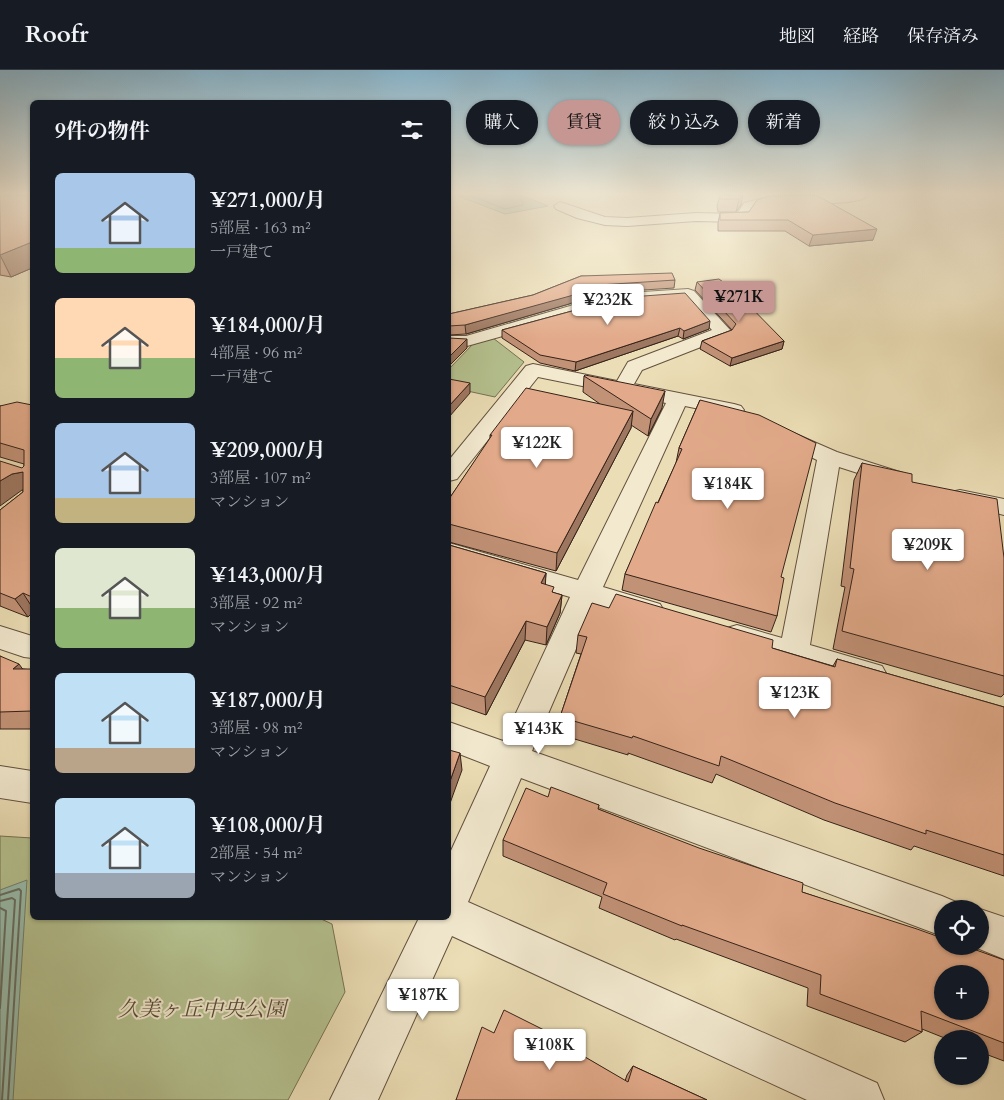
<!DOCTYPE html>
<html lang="ja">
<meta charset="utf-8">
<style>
:root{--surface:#171b24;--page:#242831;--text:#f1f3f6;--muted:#9ea1a6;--line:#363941;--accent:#c59692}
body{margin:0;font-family:Cardo,"Noto Serif JP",serif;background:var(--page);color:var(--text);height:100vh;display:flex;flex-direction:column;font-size:19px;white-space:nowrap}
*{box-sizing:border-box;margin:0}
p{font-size:16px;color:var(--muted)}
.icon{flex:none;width:28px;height:28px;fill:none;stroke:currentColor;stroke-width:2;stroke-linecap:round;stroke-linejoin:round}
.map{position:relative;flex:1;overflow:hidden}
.panel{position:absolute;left:30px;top:30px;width:421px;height:820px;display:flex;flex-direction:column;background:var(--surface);border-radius:8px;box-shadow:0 1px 4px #0004}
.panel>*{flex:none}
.hud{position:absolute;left:466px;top:30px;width:462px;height:45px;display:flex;gap:10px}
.tools{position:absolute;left:934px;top:830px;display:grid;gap:10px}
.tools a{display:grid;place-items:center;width:55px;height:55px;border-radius:50%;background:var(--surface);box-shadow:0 1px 4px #0004;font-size:25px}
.price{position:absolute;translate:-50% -42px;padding:0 11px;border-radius:5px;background:#fff;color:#222;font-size:16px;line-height:32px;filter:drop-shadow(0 1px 2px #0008)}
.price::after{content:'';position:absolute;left:50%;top:30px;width:15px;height:11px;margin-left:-8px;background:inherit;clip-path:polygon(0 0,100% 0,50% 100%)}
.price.current{background:var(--accent);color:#111}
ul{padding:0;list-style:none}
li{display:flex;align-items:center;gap:15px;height:125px;padding:0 25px}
li span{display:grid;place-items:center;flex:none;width:140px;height:100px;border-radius:8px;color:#555}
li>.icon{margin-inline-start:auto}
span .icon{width:60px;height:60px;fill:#fffc;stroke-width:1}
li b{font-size:21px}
h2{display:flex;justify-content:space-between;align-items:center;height:60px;padding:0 25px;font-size:21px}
.pill{padding:0 18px;border-radius:22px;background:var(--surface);box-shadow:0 1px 4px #0004;font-size:18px;line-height:45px}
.pill.current{background:var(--accent);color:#111}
header{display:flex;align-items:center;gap:30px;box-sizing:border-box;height:70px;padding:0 25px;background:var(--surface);border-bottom:1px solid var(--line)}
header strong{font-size:24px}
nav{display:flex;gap:28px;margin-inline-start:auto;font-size:18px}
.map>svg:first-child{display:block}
.green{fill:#b5c290;stroke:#767254}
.water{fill:#98bcab;stroke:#717e70}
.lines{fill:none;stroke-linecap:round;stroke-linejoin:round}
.shore-far1{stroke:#676f62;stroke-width:1}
.shore{stroke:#676f62;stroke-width:2}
.minor-casing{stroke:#63513f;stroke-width:2}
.minor{fill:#f2e9cf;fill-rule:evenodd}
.wall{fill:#c29277;stroke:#362218}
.shaded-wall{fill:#9e7761;stroke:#362218}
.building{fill:#e2aa8a;stroke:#362218;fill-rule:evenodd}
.labels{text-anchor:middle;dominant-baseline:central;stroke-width:4;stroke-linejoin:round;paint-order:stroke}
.near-park-label{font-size:21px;font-style:italic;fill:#564a36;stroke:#f2e9cf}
</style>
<header>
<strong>Roofr</strong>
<nav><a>地図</a><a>経路</a><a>保存済み</a></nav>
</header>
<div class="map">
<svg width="1004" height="1030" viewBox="0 0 1004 1030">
<rect width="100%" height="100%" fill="#ebddb5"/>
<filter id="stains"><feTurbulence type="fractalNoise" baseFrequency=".004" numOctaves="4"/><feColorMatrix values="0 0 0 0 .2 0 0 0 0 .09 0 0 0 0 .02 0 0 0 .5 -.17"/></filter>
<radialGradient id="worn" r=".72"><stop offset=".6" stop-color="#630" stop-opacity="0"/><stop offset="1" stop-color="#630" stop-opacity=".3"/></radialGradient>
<g class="green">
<polygon points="493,268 524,292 495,327 449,317 449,299 473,274"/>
<polygon points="0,766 32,768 32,848 319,848 332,854 345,922 288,1030 0,1030"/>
</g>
<g class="water">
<polygon points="455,125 521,125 548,136 505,144"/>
<polygon points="27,810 13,1030 0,1030 0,820"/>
</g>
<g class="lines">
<polyline class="shore-far1" points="469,125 505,139 523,135 520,125"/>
<g class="shore">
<polyline points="0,825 19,819 21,821 8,1030"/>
<polyline points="0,831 12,828 15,830 2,1030"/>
<polyline points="0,838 6,841 0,938"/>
</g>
<g class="minor-casing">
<g id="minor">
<path d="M775,125H868C857,138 794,131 776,133C768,134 760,137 753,139L746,151L741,152L696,151L627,156L605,155L577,148L556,139L554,136L560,132L605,147L627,148L696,143L737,144L744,133Z"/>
<polygon points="688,219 694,221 732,262 729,266 642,300 634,314 734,334 741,336 744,340 741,344 734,346 685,336 603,517 660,534 664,541 660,548 650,551 595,535 532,681 942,826 956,832 959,839 942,839 942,866 521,708 468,832 877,1013 884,1030 807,1030 452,866 378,1030 330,1030 419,848 449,848 449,785 490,696 449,680 449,652 503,671 570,527 449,491 449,473 578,510 666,333 538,307 457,409 449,411 449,390 526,296 533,294 617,311 628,292 712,260 684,229 601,235 582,244 467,276 449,276 449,266 466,266 570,236 598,225"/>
<polygon points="782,358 837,382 903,403 907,408 903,413 895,415 839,397 810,575 882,596 887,605 882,614 871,617 727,574 722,566 727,558 737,555 782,568 817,390 774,369 771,364 774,359"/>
<polygon points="960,420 1004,429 1004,445 951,432 948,427 951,422"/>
<polygon points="0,556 32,566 32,588 24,587 0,579"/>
<polygon points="0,696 32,701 32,733 0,728"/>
<polygon points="979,839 980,839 1004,847 1004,889 972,876 980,876"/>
</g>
</g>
<use href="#minor" class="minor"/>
</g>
<g class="wall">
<polygon points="0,125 32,125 32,198 11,207 0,205"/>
<polygon points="720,125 743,125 741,135 736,142 718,142 717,136"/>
<polygon points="757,130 873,170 809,176 785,161 718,161 718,153 720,143 749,142"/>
<polygon points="581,206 675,210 674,218 598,223 569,234 466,264 449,265 449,244 533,225"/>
<polygon points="697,212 784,271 782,279 730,296 700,279 702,271 732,260 695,220"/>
<polygon points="583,238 709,259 683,269 678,266 575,301 540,293 502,268 502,260"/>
<polygon points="584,306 662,338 648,366 631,355 631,358 556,501 449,472 449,429 490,369 490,365 600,334 583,322"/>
<polygon points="700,330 781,507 777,546 771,562 622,520 625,504 676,393 679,378"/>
<polygon points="32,335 32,543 28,547 0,536 0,440 23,422 23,420 22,420 22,398 24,396 24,394 0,387 0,336"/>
<polygon points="862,393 912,412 1004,606 1004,624 1001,627 833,579 845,517 841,516 854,410"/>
<polygon points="449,475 546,503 545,514 554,523 562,525 560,543 546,575 525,570 486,645 449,632"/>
<polygon points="609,538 772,578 833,596 837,589 1004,637 1004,806 914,776 911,780 824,750 716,704 712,713 628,683 628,685 558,664 560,647 581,584 576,583 578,565"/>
<polygon points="0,586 23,599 32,600 32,659 0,659"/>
<polygon points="548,727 599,735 598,739 802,822 1004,890 1004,991 980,982 980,969 947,969 922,959 922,962 905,972 807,936 808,918 676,869 675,870 599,838 602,827 503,786 503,770"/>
<polygon points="494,963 561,973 625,1011 627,1005 633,996 707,1030 456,1030"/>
</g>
<g class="shaded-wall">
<polygon points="742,125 743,125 741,135 736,142 739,129"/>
<polygon points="877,159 873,170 809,176 813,165"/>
<polygon points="32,172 32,198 11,207 0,185"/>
<polygon points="599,215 598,223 569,234 466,264 465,255"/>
<polygon points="710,251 709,259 683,269 684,261"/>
<polygon points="680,258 678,266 575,301 576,292"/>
<polygon points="467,269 467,278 449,296 449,287"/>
<polygon points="784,271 782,279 730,296 732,288"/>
<polygon points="470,313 470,323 449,347 449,336"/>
<polygon points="665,321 662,338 648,366 651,349"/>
<polygon points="633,341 631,358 556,501 557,483"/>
<polygon points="23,402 32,419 22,420 0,436 0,411 12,404"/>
<polygon points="546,503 545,522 541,513"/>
<polygon points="23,523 32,537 32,543 28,547 15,529"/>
<polygon points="562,525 560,543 546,575 547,557"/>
<polygon points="526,551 525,570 486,645 485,627"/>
<polygon points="19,594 32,612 13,599"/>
<polygon points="460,683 462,700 449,736 449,714"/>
</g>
<g class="building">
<polygon points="0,125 32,125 32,172 0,185"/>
<polygon points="720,125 742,125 739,129 720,129"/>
<polygon points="816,125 877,159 813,165 788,150 720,150 720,143 749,142 757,130 770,126"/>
<polygon points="672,203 675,210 599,215 570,226 465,255 449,256 449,244 533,225 581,206"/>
<polygon points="719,209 734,220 784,271 732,288 702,271 732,260 736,254 697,212"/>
<polygon points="685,223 710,251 684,261 680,258 576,292 540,285 502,260 583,238 602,229"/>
<polygon points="449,268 467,269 449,287"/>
<polygon points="585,305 665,321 651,349 584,306"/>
<polygon points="449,309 470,313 449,336"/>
<polygon points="526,318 633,341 557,483 449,454 449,429 492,365 490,365"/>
<polygon points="700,330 759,345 816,373 781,507 784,508 777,546 625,504 656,432 658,433 682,379 679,378"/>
<polygon points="17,332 32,335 32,527 23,523 15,529 0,523 0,440 23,422 23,402 12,404 0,411 0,391 22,398 24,396 24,380 0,373 0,336"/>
<polygon points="862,393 912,404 912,412 997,429 1004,488 1004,606 842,561 854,499 850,498"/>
<polygon points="449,475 546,503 541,513 554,517 552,522 562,525 547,557 526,551 485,627 449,615"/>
<polygon points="616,524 773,570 772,578 835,597 837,589 1004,637 1004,785 926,760 926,764 835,733 721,686 719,696 633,666 632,668 560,647 587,567 578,565 592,533 609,538"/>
<polygon points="0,586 19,594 13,599 31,599 32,600 32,641 0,642"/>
<polygon points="449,680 460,683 449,714"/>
<path d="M551,717L599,735L598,739L699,778L803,813L802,822L917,859L942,868V876H965L1004,890V973L921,941L922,962L820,924L821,905L682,855V856L603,824L607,813L503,770L526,718L548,727ZM942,904H980V941H942Z"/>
<polygon points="504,940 562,969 561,973 628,1012 633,996 707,1030 456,1030 482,957 494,963"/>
</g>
<linearGradient id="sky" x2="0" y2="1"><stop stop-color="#88b7d0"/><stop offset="0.46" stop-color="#f6f0de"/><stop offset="1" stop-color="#f6f0de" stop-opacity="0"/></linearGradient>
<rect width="1004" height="269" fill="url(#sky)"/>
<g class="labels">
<g class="near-park-label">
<text x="202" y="939">久美ヶ丘中央公園</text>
</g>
</g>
<rect width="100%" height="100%" filter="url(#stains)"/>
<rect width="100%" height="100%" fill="url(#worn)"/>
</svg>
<div class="tools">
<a><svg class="icon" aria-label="locate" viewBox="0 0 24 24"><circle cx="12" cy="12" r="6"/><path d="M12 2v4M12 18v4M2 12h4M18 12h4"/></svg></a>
<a>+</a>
<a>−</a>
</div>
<b class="price current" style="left:739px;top:253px">¥271K</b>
<b class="price" style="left:608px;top:256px">¥232K</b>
<b class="price" style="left:537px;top:399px">¥122K</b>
<b class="price" style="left:728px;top:440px">¥184K</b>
<b class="price" style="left:928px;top:501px">¥209K</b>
<b class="price" style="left:795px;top:649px">¥123K</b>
<b class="price" style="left:539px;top:685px">¥143K</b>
<b class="price" style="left:423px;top:951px">¥187K</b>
<b class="price" style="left:550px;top:1001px">¥108K</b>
<div class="hud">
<a class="pill">購入</a>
<a class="pill current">賃貸</a>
<a class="pill">絞り込み</a>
<a class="pill">新着</a>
</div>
<section class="panel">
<h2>9件の物件<svg class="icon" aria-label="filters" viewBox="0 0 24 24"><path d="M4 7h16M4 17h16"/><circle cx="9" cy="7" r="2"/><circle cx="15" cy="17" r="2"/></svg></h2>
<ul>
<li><span style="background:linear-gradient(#a9c7e8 75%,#8fb573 0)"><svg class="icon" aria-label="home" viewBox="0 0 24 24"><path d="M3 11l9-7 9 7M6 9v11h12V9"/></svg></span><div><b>¥271,000/月</b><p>5部屋 · 163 m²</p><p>一戸建て</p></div></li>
<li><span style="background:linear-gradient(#ffd9b3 60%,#8fb573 0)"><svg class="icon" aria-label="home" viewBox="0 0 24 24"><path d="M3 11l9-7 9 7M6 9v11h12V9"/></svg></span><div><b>¥184,000/月</b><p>4部屋 · 96 m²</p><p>一戸建て</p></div></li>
<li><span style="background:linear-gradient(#a9c7e8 75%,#c2b280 0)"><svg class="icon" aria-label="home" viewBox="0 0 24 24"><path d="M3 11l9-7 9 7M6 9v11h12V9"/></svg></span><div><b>¥209,000/月</b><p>3部屋 · 107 m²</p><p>マンション</p></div></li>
<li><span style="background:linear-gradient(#dfe7d0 60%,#8fb573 0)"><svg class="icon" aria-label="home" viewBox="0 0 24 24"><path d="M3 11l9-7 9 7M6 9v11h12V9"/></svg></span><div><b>¥143,000/月</b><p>3部屋 · 92 m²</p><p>マンション</p></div></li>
<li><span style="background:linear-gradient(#bfe0f5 75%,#b9a48a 0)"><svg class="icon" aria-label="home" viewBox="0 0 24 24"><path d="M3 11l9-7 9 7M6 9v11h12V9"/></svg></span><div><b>¥187,000/月</b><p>3部屋 · 98 m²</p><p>マンション</p></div></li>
<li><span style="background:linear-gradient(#bfe0f5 75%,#9aa5b1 0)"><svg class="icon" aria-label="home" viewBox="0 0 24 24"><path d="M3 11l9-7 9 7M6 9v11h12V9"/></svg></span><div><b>¥108,000/月</b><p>2部屋 · 54 m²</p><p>マンション</p></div></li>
</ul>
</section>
</div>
